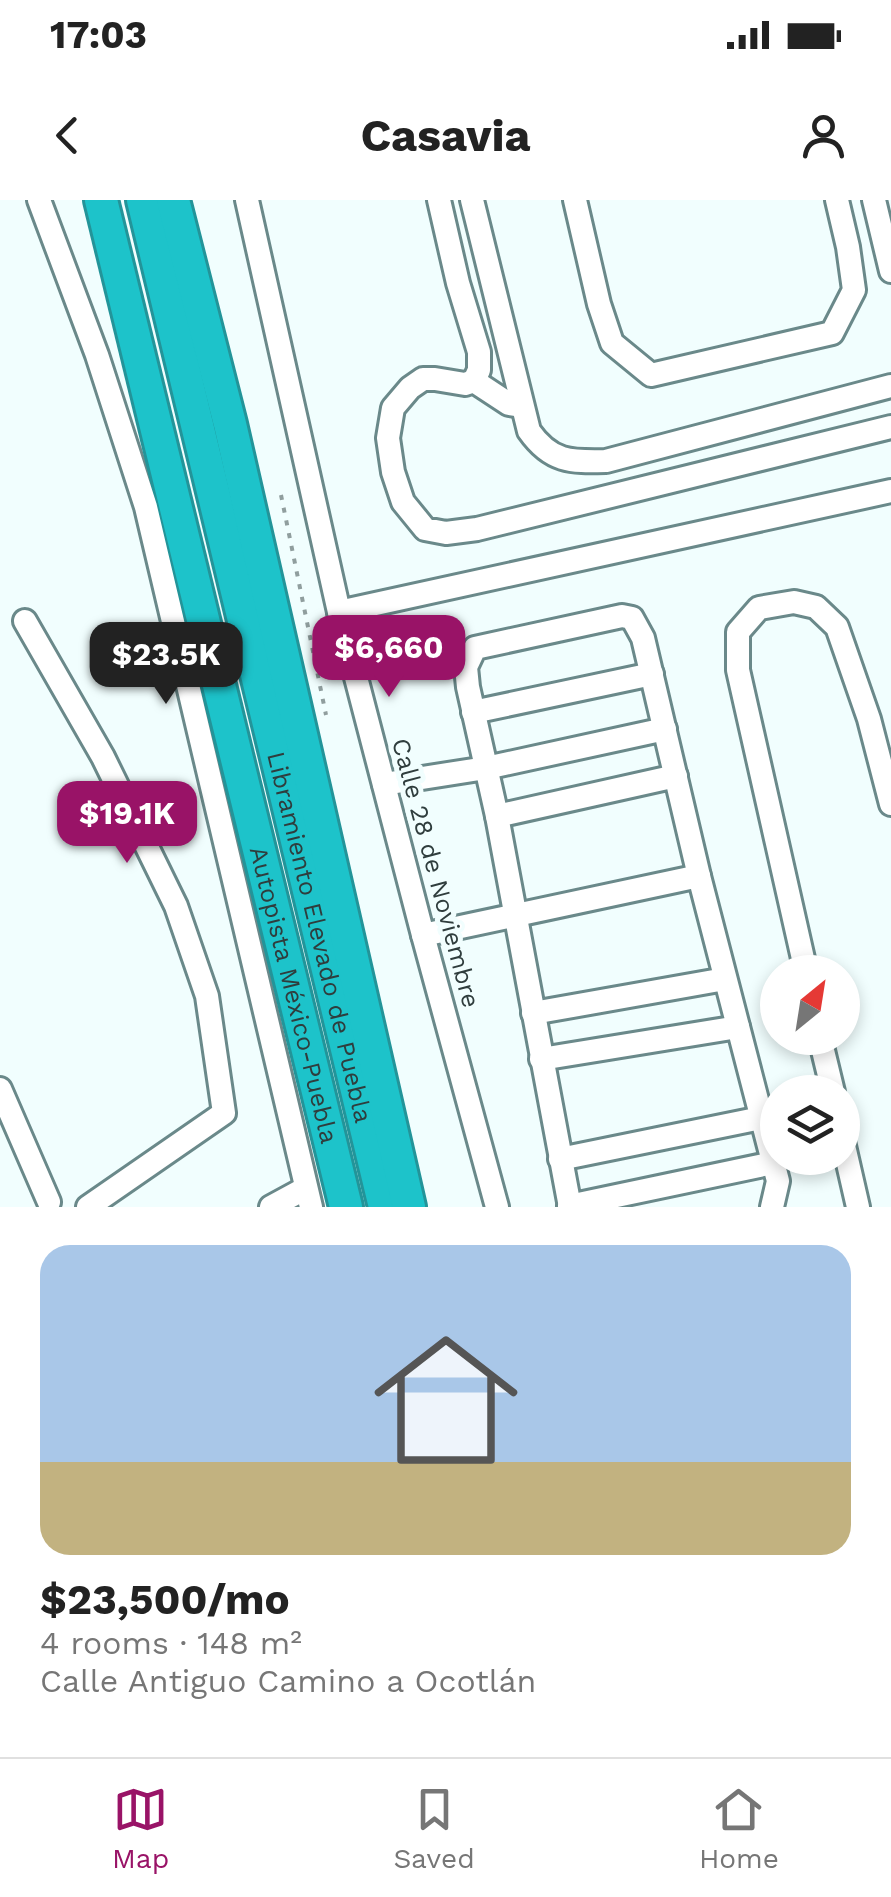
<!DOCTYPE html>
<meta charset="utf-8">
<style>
:root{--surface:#fff;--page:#f2f2f2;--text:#222;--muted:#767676;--line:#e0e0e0;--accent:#991367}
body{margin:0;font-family:"Work Sans",sans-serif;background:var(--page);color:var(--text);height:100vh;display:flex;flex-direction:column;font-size:38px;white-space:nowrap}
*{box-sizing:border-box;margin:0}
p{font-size:32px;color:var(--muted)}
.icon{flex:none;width:55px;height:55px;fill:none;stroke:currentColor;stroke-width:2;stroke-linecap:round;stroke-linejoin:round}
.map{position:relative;height:1007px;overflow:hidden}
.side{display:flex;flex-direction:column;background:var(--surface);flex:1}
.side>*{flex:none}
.needle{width:65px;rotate:30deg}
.fabs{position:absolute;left:760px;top:755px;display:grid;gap:20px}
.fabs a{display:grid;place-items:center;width:100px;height:100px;border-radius:50%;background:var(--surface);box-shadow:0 5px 15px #0003;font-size:50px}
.price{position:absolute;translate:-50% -85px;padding:0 22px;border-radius:20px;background:var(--accent);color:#fff;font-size:32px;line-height:65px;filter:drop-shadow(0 2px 5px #0008)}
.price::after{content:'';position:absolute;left:50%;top:60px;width:30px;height:22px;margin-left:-15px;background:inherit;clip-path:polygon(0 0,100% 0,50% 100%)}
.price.current{background:#222;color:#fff}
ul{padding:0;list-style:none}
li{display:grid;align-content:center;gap:20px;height:530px;padding:0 40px}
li+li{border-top:2px solid var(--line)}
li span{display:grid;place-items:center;height:310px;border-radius:30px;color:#555}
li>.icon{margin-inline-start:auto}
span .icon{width:180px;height:180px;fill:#fffc;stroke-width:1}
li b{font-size:42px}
.status{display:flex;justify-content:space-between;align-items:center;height:70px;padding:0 50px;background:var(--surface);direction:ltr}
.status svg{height:28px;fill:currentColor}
header{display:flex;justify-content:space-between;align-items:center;height:130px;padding:0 40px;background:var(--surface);font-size:45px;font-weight:700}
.menu{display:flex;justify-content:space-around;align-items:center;height:140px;border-top:2px solid var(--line);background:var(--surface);font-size:28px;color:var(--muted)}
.menu a{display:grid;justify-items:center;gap:5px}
.menu .current{color:var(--accent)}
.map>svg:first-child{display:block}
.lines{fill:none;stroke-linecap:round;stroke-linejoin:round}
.minor-casing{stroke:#6a898a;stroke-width:28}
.highway-casing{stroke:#239499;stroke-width:38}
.path{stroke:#909e9e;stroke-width:4;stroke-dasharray:5 8;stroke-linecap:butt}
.minor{stroke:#fff;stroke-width:22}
.highway{stroke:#1dc3ca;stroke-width:32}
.labels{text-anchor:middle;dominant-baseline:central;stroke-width:10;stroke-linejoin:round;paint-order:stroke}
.street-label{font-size:25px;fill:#2f3d3d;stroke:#f1fefe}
</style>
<div class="status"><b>17:03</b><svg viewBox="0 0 49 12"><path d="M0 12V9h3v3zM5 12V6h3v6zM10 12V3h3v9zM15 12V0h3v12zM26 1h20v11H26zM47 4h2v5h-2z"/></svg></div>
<header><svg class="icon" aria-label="back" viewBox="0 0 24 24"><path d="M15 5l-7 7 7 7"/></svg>Casavia<svg class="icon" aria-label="person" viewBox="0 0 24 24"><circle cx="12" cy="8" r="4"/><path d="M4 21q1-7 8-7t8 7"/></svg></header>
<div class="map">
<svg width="891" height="1007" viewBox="0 0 891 1007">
<rect width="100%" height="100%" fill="#f1fefe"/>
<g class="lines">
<g class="minor-casing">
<g id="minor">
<polyline points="39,0 97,155 146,307 311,1007"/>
<polyline points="247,0 339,412 423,735 497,1007"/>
<polyline points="439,0 458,83 479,152 479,170 474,181"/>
<path d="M472,0L529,231C551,262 570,262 606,261L891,186"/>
<polyline points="575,0 599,104 612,143 651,175 832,133 854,90 848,47 837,0"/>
<polyline points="874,0 891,71"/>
<polyline points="522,206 509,204 474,181 465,184 435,179 423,179 410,188 393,208 388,238 393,272 403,302 425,329 446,333 477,329 891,227"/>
<polyline points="339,412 891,291"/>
<polyline points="25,421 103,557 176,706 207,796 224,913 88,1007"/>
<polyline points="473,512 652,474"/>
<polyline points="384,584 486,568 665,529"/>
<polyline points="497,616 676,576"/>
<polyline points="423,735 699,676"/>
<polyline points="806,772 738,470 738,432 759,408 794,402 816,407 837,427 869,519 891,604"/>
<polyline points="533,813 725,779"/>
<polyline points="820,838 833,892"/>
<polyline points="541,859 738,827"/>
<polyline points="0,889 49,1002"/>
<polyline points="842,937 858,1007"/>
<polyline points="560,959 761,918"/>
<polyline points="569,1006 773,963"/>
<polyline points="271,1007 306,988"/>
<polyline points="570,1007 497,616 468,487 466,467 475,448 622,416 632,418 643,438 699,676 778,981 772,1007"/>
</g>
</g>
<g class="highway-casing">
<g id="highway">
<path id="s1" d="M101,0L346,1007"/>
<path id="s2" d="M143,0L385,1007"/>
<polyline points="173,0 230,224 409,1007"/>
</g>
</g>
<polyline class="path" points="281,295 326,515"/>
<use href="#minor" class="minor"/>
<use href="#highway" class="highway"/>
</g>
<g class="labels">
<g class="street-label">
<text transform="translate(436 673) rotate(75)">Calle 28 de Noviembre</text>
<text stroke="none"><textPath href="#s2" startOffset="758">Libramiento Elevado de Puebla</textPath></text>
<text stroke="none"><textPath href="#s1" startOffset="818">Autopista México-Puebla</textPath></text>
</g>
</g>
</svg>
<div class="fabs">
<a><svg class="needle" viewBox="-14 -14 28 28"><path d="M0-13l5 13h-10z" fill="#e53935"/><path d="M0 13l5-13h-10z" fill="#767676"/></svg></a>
<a><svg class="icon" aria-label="layers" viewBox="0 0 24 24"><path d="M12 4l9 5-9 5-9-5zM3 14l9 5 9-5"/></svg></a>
</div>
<b class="price" style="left:389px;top:500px">$6,660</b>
<b class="price current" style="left:166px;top:507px">$23.5K</b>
<b class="price" style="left:127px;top:666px">$19.1K</b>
</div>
<section class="side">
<ul>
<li><span style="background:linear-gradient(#a9c7e8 70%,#c2b280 0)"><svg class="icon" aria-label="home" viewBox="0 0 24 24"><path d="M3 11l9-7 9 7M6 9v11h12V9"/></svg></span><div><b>$23,500/mo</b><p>4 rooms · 148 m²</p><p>Calle Antiguo Camino a Ocotlán</p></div></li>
</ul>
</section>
<nav class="menu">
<a class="current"><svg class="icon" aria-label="map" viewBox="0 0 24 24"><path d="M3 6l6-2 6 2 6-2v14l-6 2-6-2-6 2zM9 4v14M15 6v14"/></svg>Map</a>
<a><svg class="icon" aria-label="saved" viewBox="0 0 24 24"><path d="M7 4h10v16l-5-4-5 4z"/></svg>Saved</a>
<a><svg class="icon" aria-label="home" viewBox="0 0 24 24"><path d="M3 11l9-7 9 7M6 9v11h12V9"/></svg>Home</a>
</nav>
